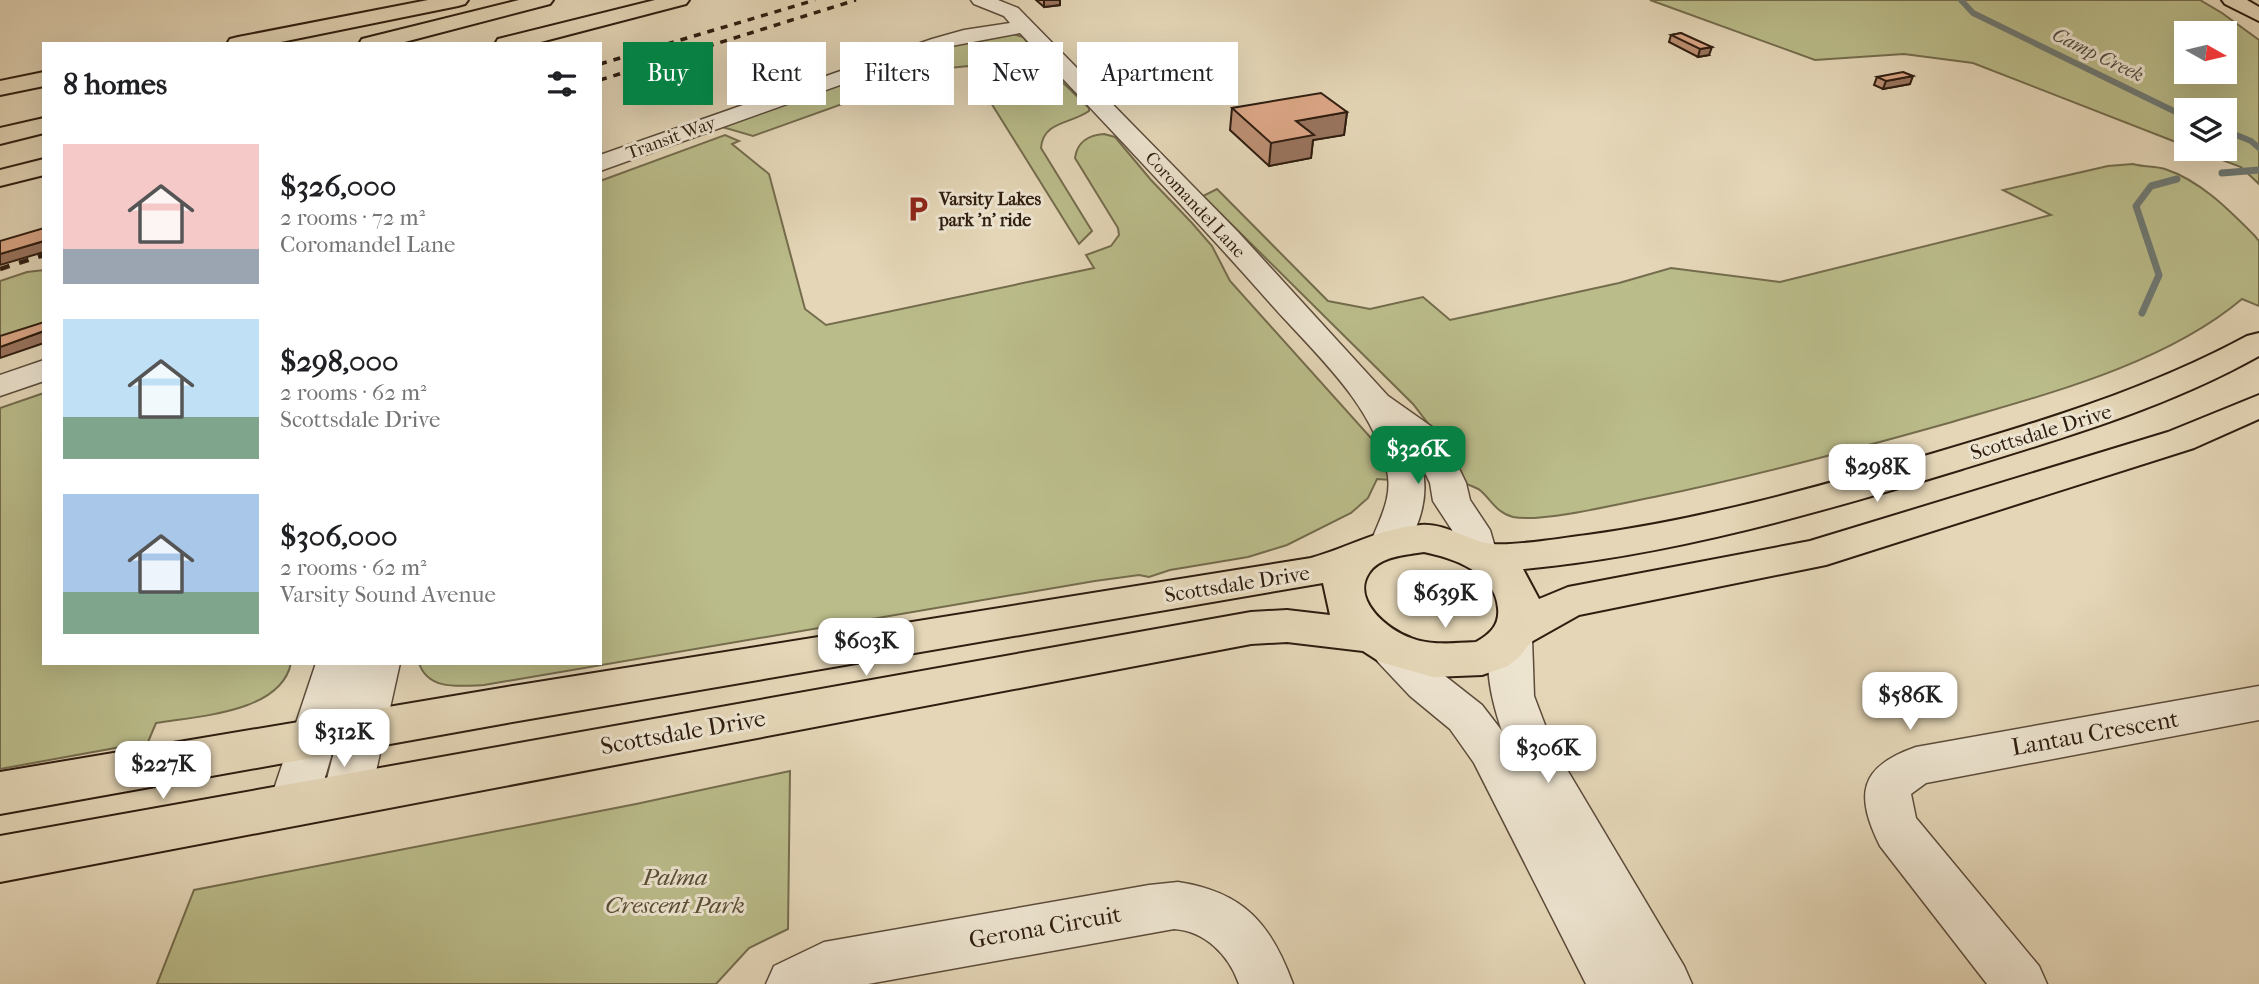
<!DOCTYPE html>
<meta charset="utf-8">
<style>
:root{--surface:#fff;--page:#f2f2f2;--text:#202124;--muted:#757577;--accent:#0b8043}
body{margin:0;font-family:"IM FELL French Canon",serif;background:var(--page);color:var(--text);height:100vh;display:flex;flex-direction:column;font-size:26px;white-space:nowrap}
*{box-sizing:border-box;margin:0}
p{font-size:23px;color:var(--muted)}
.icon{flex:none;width:38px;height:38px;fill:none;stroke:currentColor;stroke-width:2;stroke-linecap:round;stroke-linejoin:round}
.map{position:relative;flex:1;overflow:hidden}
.panel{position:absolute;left:42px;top:42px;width:560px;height:623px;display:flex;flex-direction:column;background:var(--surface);border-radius:0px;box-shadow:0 7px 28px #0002}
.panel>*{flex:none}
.guide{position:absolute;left:623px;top:42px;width:665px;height:63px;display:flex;gap:14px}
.needle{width:46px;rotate:98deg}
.tools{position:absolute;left:2174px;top:21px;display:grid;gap:14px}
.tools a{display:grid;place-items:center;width:63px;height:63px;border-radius:0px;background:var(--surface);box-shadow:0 7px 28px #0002;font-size:35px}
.price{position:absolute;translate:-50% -60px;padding:0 16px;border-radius:14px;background:#fff;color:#222;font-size:23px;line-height:46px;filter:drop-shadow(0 2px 4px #0008)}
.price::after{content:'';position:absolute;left:50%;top:42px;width:21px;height:16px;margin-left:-10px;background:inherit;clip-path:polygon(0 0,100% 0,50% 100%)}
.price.active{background:var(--accent);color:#fff}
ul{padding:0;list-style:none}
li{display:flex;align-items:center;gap:21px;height:175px;padding:0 21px}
li span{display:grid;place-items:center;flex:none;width:196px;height:140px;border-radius:0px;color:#555}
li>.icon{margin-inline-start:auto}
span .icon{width:84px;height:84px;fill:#fffc;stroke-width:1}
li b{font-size:30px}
h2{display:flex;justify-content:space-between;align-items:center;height:84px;padding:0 21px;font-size:30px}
.chip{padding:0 24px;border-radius:0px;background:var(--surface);box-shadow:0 7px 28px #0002;font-size:24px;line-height:63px}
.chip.active{background:var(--accent);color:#fff}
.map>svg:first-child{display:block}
.green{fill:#babc8a;stroke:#746c4d;stroke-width:2;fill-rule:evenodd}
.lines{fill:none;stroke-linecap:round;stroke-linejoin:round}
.stream-far1{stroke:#6e7974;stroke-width:6}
.stream{stroke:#6e7974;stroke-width:7}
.minor-casing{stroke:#5c4b3a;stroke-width:3}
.major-casing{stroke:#2f1d10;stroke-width:4}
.highway-casing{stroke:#2f1d10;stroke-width:4}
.minor{fill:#ede4d0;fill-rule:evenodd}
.major{fill:#e4d6b7;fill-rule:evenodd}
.highway{fill:#e4d6b7;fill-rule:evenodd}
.rail-far1{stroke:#2f1d10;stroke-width:3.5;stroke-dasharray:7 7;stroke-linecap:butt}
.rail{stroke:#2f1d10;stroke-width:4.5;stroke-dasharray:10 10;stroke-linecap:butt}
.wall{fill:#bc8f73;stroke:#2f1d10;stroke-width:2}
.shaded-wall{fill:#99745e;stroke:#2f1d10;stroke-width:2}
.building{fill:#dba686;stroke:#2f1d10;stroke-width:2}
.labels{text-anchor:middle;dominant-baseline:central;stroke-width:6;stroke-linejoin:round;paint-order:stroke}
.far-street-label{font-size:18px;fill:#2f1d10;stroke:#ede4d0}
.far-poi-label{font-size:18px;font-weight:bold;fill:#2f1d10;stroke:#ede4d0;text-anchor:start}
.far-water-label{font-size:19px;font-style:italic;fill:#4e4b42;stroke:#ede4d0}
.street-label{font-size:21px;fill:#2f1d10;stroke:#ede4d0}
.near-street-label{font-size:24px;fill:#2f1d10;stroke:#ede4d0}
.near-park-label{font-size:24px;font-style:italic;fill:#594d35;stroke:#ede4d0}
</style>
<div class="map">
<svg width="2259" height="984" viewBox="0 0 2259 984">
<rect width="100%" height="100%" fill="#e4d6b7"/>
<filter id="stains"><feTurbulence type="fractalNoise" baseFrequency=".00286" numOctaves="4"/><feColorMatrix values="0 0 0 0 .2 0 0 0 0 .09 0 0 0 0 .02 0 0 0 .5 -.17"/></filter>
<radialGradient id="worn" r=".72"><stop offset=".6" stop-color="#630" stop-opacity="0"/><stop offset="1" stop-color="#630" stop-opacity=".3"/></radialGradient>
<g class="green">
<path d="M1650,0H2200L2222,13L2259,40V184L2241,167L2193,149H2224V110H2186V146L1973,63L1904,54L1815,60ZM2186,33H2224V72H2186Z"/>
<path d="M1009,33L1023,37L1046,66L1089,108V111C1071,124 1043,121 1041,148L1092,231L1079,244L968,66L940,69L753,136L722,127L947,46Z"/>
<path d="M1104,134L1115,137L1151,180L1192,223L1212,246L1230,281L1380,448L1388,464L1391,480L1377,479L1368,498L1351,513L1287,545L1248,557L1170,570L1149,577L1139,575L1095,581L484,685C460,686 428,691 419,663H600V181L725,135L739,141L732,144L769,174L805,309L826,325L1094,268L1086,255L1111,246L1119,235L1118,228L1075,158C1077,142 1089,135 1104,134Z"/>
<path d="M2133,164C2143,167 2155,166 2165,169C2201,181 2229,210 2254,235L2259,241V306L2242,299C2165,364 2047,394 1952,422C1853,450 1755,476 1654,497C1624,503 1540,523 1513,517C1497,513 1492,501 1481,491C1477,487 1468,485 1462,482L1453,456L1413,404L1203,196L1217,189L1328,301L1370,309L1423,297L1450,320L1619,283L1671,268L1780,282L2051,215L2003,190L2108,166Z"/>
<polygon points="44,270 44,331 0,346 0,281 27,272"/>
<path d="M44,393V663H291C281,713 197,716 156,723L148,742L0,769V408Z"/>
<polygon points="790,771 788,929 749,948 716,984 157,984 194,890 636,804"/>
</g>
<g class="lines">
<g class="stream-far1">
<polyline points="1961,0 1973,13 2186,117"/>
<polyline points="2224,130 2251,141 2259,148"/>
</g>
<g class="stream">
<polyline points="2222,173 2259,170"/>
<polyline points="2142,313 2159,275 2136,206 2151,186 2177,179"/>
</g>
<g class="minor-casing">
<g id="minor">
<path d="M971,0H998L1018,8L1238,232L1388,396L1432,427L1453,456L1466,483L1470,500L1490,530L1497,554L1492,563L1478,567L1464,563L1459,554L1452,530L1433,501L1430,483L1421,464C1430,494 1420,525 1404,551L1390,555L1376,551L1371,542C1380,518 1393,497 1387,471C1373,403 1314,353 1270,303C1189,211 1104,123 1020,33L946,47L600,171V155L932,39L964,30L1010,23L1004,16L974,4Z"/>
<polygon points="44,360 44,381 0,396 0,375"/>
<path d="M1511,623L1526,627L1532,638L1534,696L1553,746L1684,966L1692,984H1586L1474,763L1450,729L1410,696L1378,662L1372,651L1378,640L1393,635L1408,640L1440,672L1482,705L1502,731C1492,702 1480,656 1496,627Z"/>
<polygon points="316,663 400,663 371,794 364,808 347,814 330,808 323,794 345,710 317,804 310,818 293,824 276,818 269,804"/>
<path d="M2259,686V720L1926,783L1911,794L1916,818L2039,966L2047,984H1987L1880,846C1855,795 1858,767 1916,747Z"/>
<path d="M1178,882C1244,892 1271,924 1293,984H1239C1229,955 1205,931 1174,929L868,984H766L774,966L824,942L1149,885Z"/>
</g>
</g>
<g class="major-casing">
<g id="major">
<polygon points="428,0 468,0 465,4 458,6 271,44 227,44 230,39 238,37"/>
<polygon points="2222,0 2247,0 2259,7 2259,21 2225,4"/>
<polygon points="44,72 44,86 0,95 0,81"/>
<path d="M2259,333V356C2166,408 2063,438 1962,469C1818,513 1673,555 1523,569L1539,599L1568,587L1810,541L2168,432L2259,395V419L2194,448L1826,565L1579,615L1531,642L1520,656L1508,666L1482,675L1433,677L1380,662L1363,651L1287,642L1251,644L0,882V836L1251,612L1287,610L1330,615L1323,583L507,723L0,814V772L507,687L1311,558C1349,547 1381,528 1421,525C1446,523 1470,542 1492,544C1516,546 1562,538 1587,535C1704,519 1818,487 1931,454C2040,422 2147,390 2247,336ZM1424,552C1453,558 1495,572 1498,608C1500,625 1490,634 1476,642C1454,643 1432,646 1411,638C1388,630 1351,600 1369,573C1380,556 1406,555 1424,552Z"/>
</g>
</g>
<g class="highway-casing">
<g id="highway">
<polygon points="519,0 553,0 550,4 397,44 359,44 362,39"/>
<polygon points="655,0 689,0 686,4 533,44 495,44 498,39"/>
<polygon points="44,118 44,133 0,144 0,128"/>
<polygon points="44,159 44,175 0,186 0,170"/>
</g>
</g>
<use href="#minor" class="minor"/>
<use href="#major" class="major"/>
<use href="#highway" class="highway"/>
<g class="rail-far1">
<polyline points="600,64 815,0"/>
<polyline points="600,80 856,0"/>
</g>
<polyline class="rail" points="0,269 44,255"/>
</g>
<g class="wall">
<polygon points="1036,0 1060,0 1060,5 1044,7"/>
<polygon points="1681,33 1709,55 1698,57 1669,42 1671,35"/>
<polygon points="1877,77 1910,84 1883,89 1874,85"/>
<polygon points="1232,108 1347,112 1344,135 1313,140 1311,158 1269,166 1230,130"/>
</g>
<g class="shaded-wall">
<polygon points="1044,0 1060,0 1060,5 1044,7"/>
<polygon points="1712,47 1709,55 1698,57 1700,49"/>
<polygon points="1913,76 1910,84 1883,89 1886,81"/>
<polygon points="1347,112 1344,135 1313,140 1311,158 1269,166 1271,143 1296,121"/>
<polygon points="44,241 44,252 0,265 0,254"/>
<polygon points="44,331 44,343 0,358 0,347"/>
</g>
<g class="building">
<polygon points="1681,33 1712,47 1700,49 1671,35"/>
<polygon points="1903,72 1913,76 1886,81 1877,77"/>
<polygon points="1321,93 1347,112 1296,121 1314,135 1271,143 1232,108"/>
<polygon points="44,228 44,241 0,254 0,241"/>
<polygon points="44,322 44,331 0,347 0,336"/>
</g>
<defs>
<g id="parking-bare" transform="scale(2.1)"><path d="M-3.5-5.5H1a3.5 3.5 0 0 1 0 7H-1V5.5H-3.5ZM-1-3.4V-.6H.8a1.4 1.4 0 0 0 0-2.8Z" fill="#8f2418" stroke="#ede4d0" stroke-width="2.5" paint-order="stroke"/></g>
</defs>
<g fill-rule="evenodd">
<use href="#parking-bare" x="918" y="209"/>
</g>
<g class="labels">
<g class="far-street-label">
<text transform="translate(671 138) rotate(-20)">Transit Way</text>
<text transform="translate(1195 205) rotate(47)">Coromandel Lane</text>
</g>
<g class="far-poi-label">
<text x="939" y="199">Varsity Lakes<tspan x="939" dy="21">park 'n' ride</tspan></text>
</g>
<g class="far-water-label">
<text transform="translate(2098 55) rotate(26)">Camp Creek</text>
</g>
<g class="street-label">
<text transform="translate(2041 432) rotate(-17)">Scottsdale Drive</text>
<text transform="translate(1237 584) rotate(-9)">Scottsdale Drive</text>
</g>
<g class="near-street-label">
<text transform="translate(683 732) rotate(-10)">Scottsdale Drive</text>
<text transform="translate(2095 733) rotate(-10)">Lantau Crescent</text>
<text transform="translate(1045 927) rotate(-10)">Gerona Circuit</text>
</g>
<g class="near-park-label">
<text x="675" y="877">Palma<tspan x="675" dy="28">Crescent Park</tspan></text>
</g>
</g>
<rect width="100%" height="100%" filter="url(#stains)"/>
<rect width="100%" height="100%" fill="url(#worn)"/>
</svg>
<div class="tools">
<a><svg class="needle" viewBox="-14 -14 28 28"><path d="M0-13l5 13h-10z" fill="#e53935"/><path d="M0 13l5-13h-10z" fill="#757577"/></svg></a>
<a><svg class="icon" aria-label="layers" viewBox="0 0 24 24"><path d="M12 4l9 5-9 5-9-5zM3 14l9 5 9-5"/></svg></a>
</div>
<b class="price active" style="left:1418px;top:486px">$326K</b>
<b class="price" style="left:1877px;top:504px">$298K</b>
<b class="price" style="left:1445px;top:630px">$639K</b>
<b class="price" style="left:866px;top:678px">$603K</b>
<b class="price" style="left:1910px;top:732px">$586K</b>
<b class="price" style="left:344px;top:769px">$312K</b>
<b class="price" style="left:1548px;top:785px">$306K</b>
<b class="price" style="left:163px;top:801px">$227K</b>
<div class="guide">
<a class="chip active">Buy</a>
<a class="chip">Rent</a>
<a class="chip">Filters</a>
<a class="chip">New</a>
<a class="chip">Apartment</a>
</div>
<section class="panel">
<h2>8 homes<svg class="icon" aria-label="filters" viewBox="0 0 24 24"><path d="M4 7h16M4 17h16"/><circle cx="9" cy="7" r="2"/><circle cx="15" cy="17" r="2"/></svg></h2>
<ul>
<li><span style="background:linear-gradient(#f6c9c9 75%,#9aa5b1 0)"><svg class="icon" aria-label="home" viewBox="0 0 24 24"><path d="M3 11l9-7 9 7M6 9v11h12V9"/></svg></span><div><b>$326,000</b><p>2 rooms · 72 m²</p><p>Coromandel Lane</p></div></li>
<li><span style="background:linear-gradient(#bfe0f5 70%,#7fa58c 0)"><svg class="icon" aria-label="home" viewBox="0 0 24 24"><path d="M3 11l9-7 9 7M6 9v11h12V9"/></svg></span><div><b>$298,000</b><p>2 rooms · 62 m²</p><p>Scottsdale Drive</p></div></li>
<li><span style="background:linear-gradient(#a9c7e8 70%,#7fa58c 0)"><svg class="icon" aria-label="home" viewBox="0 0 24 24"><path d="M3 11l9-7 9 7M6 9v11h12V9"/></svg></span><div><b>$306,000</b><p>2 rooms · 62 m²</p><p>Varsity Sound Avenue</p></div></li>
</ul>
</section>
</div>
